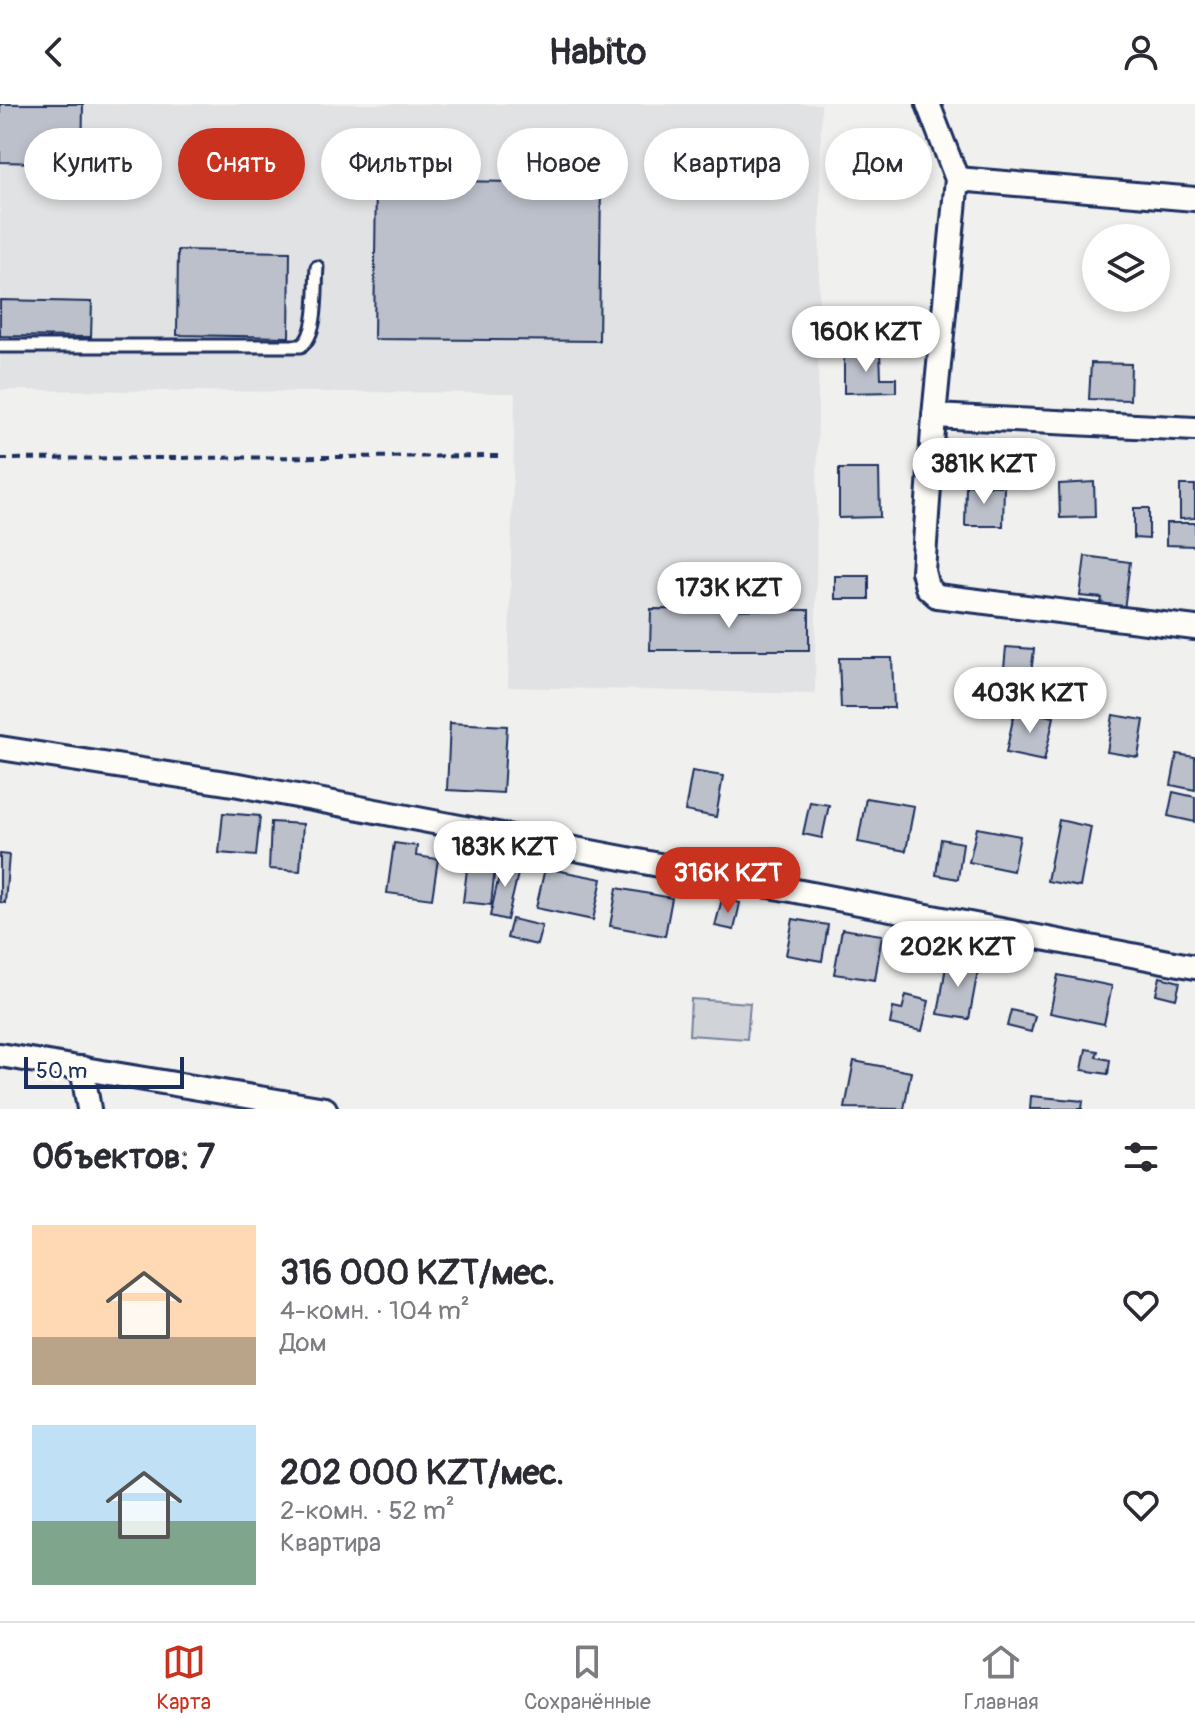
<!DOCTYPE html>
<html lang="ru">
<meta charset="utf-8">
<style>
:root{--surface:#fff;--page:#f7f7f7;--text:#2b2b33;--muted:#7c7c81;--line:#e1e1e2;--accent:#c8321e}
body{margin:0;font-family:Pangolin,sans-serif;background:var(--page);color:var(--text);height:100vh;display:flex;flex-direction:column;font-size:30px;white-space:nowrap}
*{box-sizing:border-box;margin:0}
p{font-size:26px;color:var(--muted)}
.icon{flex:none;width:44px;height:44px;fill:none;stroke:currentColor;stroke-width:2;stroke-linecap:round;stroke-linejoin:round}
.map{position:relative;height:1005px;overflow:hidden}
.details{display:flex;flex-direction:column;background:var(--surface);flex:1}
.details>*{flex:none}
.hud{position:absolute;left:24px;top:24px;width:1148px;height:72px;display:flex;gap:16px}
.controls{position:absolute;left:1082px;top:120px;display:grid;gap:16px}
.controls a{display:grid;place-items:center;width:88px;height:88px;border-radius:50%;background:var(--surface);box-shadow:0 4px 12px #0003;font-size:40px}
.scale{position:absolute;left:24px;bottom:20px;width:160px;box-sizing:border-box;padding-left:8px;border:4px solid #1b2f5e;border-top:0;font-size:22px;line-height:28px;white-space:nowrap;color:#1b2f5e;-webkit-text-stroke:6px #fdfcf7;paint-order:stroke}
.price{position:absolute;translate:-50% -68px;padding:0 18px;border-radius:28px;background:#fff;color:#222;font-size:26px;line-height:52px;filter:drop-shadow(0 2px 4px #0008)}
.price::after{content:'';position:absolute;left:50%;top:48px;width:24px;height:18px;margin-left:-12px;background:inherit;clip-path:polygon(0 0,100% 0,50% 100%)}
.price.current{background:var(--accent);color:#fff}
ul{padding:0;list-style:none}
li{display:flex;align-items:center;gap:24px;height:200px;padding:0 32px}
li span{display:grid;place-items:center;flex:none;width:224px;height:160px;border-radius:0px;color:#555}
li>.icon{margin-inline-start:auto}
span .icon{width:96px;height:96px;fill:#fffc;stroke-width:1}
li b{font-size:34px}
h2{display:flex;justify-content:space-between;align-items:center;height:96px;padding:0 32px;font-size:34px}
.tag{padding:0 28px;border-radius:36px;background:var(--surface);box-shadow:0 4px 12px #0003;font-size:28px;line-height:72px}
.tag.current{background:var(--accent);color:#fff}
header{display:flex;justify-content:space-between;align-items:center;height:104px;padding:0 32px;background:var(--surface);font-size:36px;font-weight:800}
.tabs{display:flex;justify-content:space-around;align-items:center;height:112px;border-top:2px solid var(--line);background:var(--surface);font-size:22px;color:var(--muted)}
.tabs a{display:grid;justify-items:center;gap:4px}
.tabs .current{color:var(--accent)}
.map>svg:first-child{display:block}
.built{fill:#e0e2e3}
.green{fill:#d0d3d8;stroke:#76819b;stroke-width:2}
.building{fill:#bbc0ca;stroke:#1b2f5e;stroke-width:2}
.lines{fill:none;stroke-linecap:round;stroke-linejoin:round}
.service-casing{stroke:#1b2f5e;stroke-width:17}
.minor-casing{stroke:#1b2f5e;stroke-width:28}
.path{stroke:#1b2f5e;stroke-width:4;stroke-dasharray:8 6;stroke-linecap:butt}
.service{stroke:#fdfcf7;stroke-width:11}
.minor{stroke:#fdfcf7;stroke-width:22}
</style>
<header><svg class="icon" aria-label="back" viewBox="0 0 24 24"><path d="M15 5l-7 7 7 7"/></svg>Habito<svg class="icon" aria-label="person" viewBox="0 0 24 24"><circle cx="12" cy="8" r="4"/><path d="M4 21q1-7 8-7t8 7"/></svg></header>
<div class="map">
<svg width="1195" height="1005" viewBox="0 0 1195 1005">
<rect width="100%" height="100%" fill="#f0f0ee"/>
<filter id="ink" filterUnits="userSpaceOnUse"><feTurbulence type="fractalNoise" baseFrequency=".0125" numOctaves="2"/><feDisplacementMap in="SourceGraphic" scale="16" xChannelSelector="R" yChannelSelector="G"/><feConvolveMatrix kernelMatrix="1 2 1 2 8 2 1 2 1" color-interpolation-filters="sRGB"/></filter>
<g filter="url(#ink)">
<polygon class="built" points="0,0 821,0 815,590 508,583 515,289 0,286"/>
<polygon class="green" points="691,895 750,899 747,935 689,931"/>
<g class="building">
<polygon points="0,0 83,0 82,60 0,58"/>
<polygon points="376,76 601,79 599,237 374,235"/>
<polygon points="178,146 290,148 289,233 177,231"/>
<polygon points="0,196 92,198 91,233 0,232"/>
<polygon points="880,247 881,274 896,274 896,288 844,289 844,248"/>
<polygon points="1091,259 1131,260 1130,296 1089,295"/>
<polygon points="839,365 879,365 880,413 839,414"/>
<polygon points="1094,378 1095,413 1060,414 1059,380"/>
<polygon points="966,381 1004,382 1003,422 965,422"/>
<polygon points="1180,381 1195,381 1195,414 1180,415"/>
<polygon points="1134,404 1149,404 1149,435 1134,434"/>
<polygon points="1166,419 1195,419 1195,442 1166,441"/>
<polygon points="1085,452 1130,458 1124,506 1100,503 1102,494 1080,492"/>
<rect x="835" y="472" width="34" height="23"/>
<polygon points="651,505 809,506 809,546 650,546"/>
<polygon points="1006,543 1034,545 1030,578 1003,575"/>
<polygon points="839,554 892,554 894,604 841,604"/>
<polygon points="1015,605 1054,613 1044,657 1006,649"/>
<polygon points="1113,611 1144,616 1138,653 1107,648"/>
<polygon points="450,619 507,622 503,689 447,686"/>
<polygon points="1177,650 1195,653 1195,686 1171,681"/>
<polygon points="692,667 723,672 716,713 685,707"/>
<polygon points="1173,688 1195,693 1195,718 1168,712"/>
<polygon points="866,694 914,702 906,747 858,738"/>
<polygon points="810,698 829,701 822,734 803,730"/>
<polygon points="223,709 260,712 256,752 219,749"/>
<polygon points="1059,716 1091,723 1080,783 1047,777"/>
<polygon points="271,718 303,720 300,767 269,765"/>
<polygon points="977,724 1020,732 1013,767 969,758"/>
<polygon points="941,735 963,739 958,775 936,771"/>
<polygon points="394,739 417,742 416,752 438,755 432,795 387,789"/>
<polygon points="470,741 497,744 491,801 463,798"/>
<polygon points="0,750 9,751 5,799 0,798"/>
<polygon points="503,754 521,757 507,816 490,812"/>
<polygon points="545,764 602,775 593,816 536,804"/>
<polygon points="617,784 672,794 665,832 610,822"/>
<polygon points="722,795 740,799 734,826 715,822"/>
<polygon points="512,815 542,822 537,841 507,834"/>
<polygon points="793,815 828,821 822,857 786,851"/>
<polygon points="842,825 882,831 875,876 834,870"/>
<polygon points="947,856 979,861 969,915 938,910"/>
<polygon points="1058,871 1112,882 1104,920 1050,909"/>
<polygon points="1160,873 1180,878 1176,895 1156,890"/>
<polygon points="906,891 929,897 922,927 890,920 893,904 902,906"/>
<polygon points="1011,906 1035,912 1031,928 1007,922"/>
<polygon points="1086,945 1098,947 1096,953 1110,956 1108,970 1082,966"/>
<polygon points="854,957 911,968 904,1005 845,1004"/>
<polygon points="1031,992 1083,997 1082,1005 1030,1005"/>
</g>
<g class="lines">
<g class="service-casing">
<path id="service" d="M0,242H301C319,230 315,184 317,163"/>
</g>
<g class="minor-casing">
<g id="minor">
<polyline points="928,0 957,75 934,312 923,467 927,483 937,492 1195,524"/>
<polyline points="957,75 1195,95"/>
<polyline points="934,312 1195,325"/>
<polyline points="0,644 239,681 1195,863"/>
<polyline points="0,951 325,1005"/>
<polyline points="82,964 89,1005"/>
</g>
</g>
<polyline class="path" points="0,355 502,352"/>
<use href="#service" class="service"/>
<use href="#minor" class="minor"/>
</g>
</g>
</svg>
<div class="controls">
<a><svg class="icon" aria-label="layers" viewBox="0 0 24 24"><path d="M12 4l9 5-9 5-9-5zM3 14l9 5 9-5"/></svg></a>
</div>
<div class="scale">50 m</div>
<b class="price" style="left:866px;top:270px">160K KZT</b>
<b class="price" style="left:984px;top:402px">381K KZT</b>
<b class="price" style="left:729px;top:526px">173K KZT</b>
<b class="price" style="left:1030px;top:631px">403K KZT</b>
<b class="price" style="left:505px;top:785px">183K KZT</b>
<b class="price current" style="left:728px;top:811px">316K KZT</b>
<b class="price" style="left:958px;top:885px">202K KZT</b>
<div class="hud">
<a class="tag">Купить</a>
<a class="tag current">Снять</a>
<a class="tag">Фильтры</a>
<a class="tag">Новое</a>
<a class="tag">Квартира</a>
<a class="tag">Дом</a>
</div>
</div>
<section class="details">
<h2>Объектов: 7<svg class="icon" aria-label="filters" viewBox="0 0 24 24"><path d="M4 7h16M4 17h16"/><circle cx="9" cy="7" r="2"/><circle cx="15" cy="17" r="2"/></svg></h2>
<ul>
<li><span style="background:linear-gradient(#ffd9b3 70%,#b9a48a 0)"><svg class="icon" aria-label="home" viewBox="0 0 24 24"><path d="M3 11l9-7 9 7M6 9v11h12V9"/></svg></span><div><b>316 000 KZT/мес.</b><p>4-комн. · 104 m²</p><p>Дом</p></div><svg class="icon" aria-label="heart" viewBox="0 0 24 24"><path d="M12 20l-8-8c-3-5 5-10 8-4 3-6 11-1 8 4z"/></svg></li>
<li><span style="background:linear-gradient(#bfe0f5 60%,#7fa58c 0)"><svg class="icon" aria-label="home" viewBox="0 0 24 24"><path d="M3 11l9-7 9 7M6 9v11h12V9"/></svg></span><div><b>202 000 KZT/мес.</b><p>2-комн. · 52 m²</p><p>Квартира</p></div><svg class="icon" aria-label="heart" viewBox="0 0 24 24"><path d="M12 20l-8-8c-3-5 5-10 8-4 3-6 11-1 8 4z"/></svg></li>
</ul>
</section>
<nav class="tabs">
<a class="current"><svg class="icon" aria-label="map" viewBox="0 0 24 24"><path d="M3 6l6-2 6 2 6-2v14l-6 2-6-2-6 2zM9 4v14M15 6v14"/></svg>Карта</a>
<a><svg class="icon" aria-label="saved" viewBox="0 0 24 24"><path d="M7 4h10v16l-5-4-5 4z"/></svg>Сохранённые</a>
<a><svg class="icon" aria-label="home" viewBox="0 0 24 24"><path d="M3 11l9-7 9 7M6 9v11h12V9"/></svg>Главная</a>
</nav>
